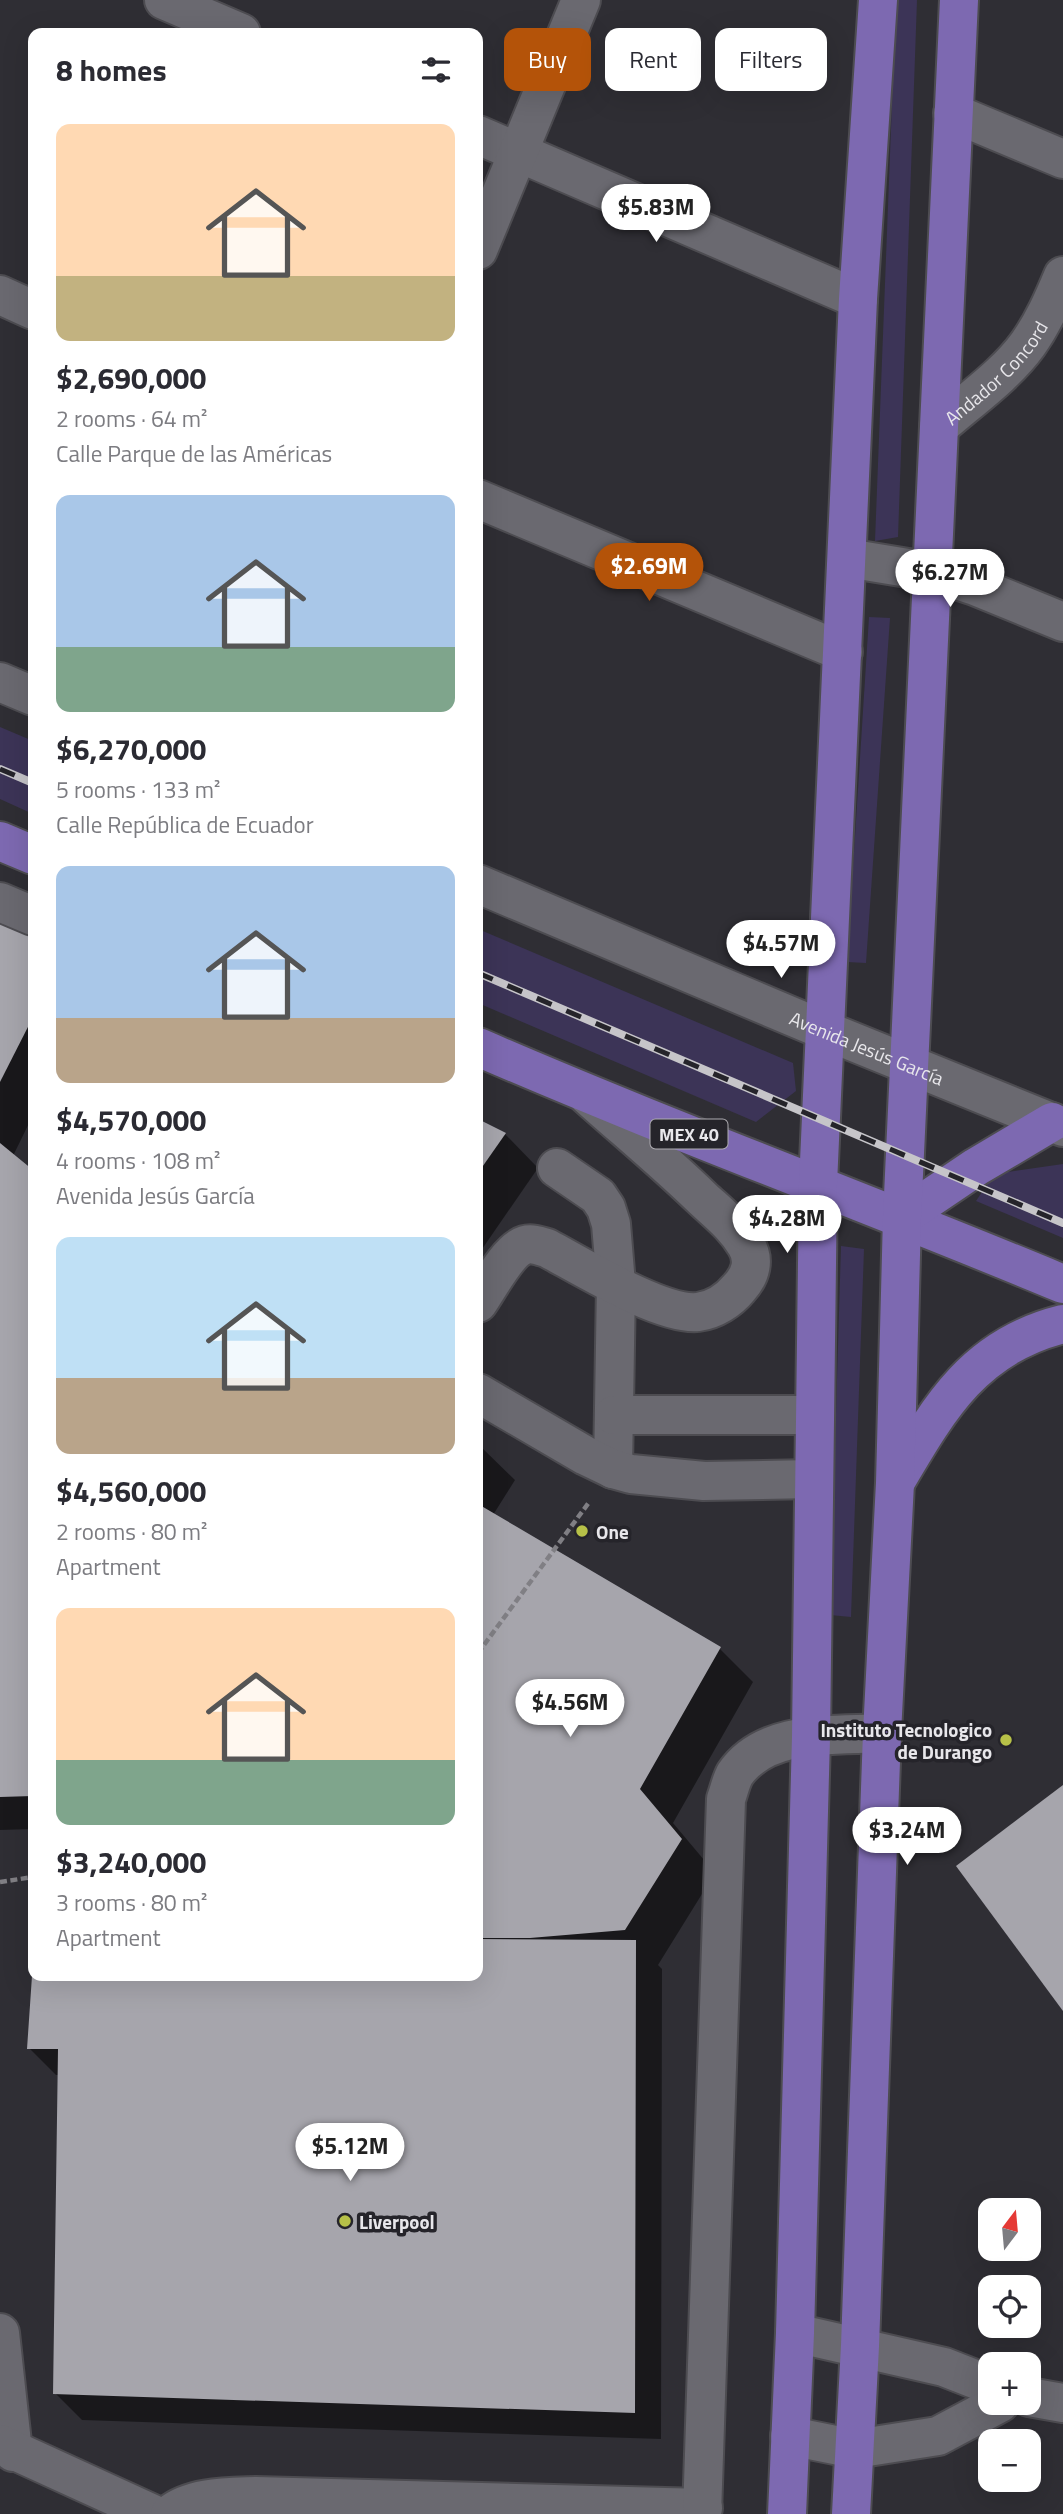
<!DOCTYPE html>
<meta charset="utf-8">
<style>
:root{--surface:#fff;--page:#f7f7f7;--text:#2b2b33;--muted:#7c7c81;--accent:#b45309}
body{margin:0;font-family:"Titillium Web",sans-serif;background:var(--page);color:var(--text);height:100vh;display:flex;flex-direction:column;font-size:26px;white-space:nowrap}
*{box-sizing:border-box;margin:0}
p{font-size:23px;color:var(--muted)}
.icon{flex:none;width:38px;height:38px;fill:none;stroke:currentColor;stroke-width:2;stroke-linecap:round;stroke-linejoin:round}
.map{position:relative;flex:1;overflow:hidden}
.side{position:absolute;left:28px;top:28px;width:455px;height:1953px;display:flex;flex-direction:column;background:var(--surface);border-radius:14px;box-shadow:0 7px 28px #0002}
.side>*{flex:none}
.hud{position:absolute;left:504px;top:28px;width:453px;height:63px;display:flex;gap:14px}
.needle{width:46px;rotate:16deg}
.tools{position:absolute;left:978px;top:2198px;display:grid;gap:14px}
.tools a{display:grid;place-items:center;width:63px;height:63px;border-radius:14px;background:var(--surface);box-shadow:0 7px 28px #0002;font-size:35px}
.price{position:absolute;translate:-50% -60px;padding:0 16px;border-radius:24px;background:#fff;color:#222;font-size:23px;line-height:46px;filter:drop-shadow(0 2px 4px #0008)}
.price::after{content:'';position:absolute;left:50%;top:42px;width:21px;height:16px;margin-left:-10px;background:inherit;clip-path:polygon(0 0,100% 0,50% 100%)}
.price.active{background:var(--accent);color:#fff}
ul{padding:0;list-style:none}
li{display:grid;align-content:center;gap:14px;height:371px;padding:0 28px}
li span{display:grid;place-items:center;height:217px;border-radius:14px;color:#555}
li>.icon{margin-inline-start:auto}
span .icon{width:126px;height:126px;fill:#fffc;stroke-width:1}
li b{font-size:30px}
h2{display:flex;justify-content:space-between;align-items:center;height:84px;padding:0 28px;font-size:30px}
.chip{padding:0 24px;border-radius:14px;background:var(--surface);box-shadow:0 7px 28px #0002;font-size:24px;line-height:63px}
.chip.active{background:var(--accent);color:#fff}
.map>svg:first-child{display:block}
.green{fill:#3c3457}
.shadow{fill:#0007}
.building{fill:#a6a5ac}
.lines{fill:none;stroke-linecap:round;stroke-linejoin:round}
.minor-casing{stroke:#4d4c51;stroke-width:42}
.major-casing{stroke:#4d4c51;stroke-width:42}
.path{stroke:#807f84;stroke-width:4.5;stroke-dasharray:7 3.5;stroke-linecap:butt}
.minor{stroke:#6a6970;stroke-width:38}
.major{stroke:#7d69b1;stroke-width:38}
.rail-casing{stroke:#c6c5c9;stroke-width:8}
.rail{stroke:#25242a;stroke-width:5;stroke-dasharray:16;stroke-linecap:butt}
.poi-dot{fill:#b7c148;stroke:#25242a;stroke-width:2.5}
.labels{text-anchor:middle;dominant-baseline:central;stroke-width:7;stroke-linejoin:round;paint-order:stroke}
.shield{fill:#25242a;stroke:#aeacb1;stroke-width:2}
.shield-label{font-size:18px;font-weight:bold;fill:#e8e7eb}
.street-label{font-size:19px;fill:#e8e7eb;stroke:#25242a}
.poi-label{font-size:19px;font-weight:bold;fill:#e8e7eb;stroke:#25242a;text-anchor:start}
</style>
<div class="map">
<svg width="1063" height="2514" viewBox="0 0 1063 2514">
<rect width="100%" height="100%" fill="#2f2e34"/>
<g class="green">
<polygon points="896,0 917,0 898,537 875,541"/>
<polygon points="869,617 890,618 866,963 847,962"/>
<polygon points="0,727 33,741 33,814 0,799"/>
<polygon points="478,929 793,1063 796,1091 756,1122 478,1003"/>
<polygon points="1063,1164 1063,1238 976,1201 994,1174"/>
<polygon points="841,1246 864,1249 851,1617 830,1615"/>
</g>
<g class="shadow">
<polygon points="0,922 33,937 33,1115 13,1156 33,1172 33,1829 0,1830"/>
<polygon points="478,1121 505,1134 538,1168 478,1255"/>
<polygon points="478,1444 515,1480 493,1515 720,1649 753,1682 673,1823 715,1873 658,1965 662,1969 661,2439 82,2420 55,2393 60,2075 56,2075 29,2048 34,1976 478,1976"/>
</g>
<g class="building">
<polygon points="0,919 33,934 33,1017 0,1082"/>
<polygon points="478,1119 506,1133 478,1173"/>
<polygon points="0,1143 33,1170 33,1796 0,1797"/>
<polygon points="478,1504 721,1647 640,1789 682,1839 625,1930 530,1938 478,1938"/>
<polygon points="1063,1785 1063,2011 956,1866"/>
<polygon points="478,1939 636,1940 635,2413 53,2394 58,2049 27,2049 32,1976 478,1976"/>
</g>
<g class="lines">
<g class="minor-casing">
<g id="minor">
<polyline points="164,0 241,33"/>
<polyline points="953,113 1063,159"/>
<polyline points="478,135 858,299"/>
<polyline points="478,250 581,0"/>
<polyline points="0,295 33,310"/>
<path id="s1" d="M939,427C968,401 1005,376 1028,344C1043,323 1053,300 1063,276"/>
<polyline points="478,499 843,652"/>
<polyline points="847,558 932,572 975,586 1063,622"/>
<polyline points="0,682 33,696"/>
<path id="s2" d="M478,884L824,1030L1063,1127"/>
<polyline points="0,902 33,916"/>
<polyline points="557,1168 598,1196 606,1208 611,1224 616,1284 613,1469"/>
<path d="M478,1303C488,1289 508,1250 525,1245C532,1243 540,1246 547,1248C581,1266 662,1316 698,1312C714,1310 729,1300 739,1288C751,1275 755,1260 746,1245C735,1226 718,1213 702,1198C665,1162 625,1129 587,1095"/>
<polyline points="478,1393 586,1456 613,1469 631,1474 704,1481 813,1479"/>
<polyline points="614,1415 814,1415"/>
<polyline points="0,2333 13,2452"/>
<polyline points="795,2333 944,2367 990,2385"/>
<polyline points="1029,2397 1063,2403"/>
<polyline points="790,2436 855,2449 938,2436 1000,2403"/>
<polyline points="0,2444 153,2514"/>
<path d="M170,2514C192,2496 229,2497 256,2496L703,2508"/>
<path d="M702,2514L726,1799C729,1791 731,1781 735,1774C766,1729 835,1736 882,1733"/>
</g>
</g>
<g class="major-casing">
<g id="major">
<polyline points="0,841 33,855"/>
<path d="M478,1047C671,1131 869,1203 1063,1284"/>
<polyline points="902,1217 976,1167 1052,1122"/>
<path d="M896,1481C939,1408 974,1346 1063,1324"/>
<polyline points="787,2514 795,2333 811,1737 818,1184 858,299 878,0"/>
<polyline points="851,2514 860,2346 882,1733 895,1483 902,1217 959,0"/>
</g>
</g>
<g class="path">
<polyline points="478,1653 590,1501"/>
<polyline points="0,1882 33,1877"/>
</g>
<use href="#minor" class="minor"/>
<use href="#major" class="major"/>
<g class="rail-casing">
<g id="rail">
<polyline points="0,769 33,783"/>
<polyline points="478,973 1063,1223"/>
</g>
</g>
<use href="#rail" class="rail"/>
</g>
<g class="poi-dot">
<circle cx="582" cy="1531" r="7"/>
<circle cx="1006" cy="1740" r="7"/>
<circle cx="345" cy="2221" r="7"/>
</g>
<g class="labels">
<rect class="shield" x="650.5" y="1119.5" width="77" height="29" rx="5"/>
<g class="shield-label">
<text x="689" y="1134">MEX 40</text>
</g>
<g class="street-label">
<text stroke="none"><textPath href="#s1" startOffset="79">Andador Concord</textPath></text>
<text stroke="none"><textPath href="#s2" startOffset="422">Avenida Jesús García</textPath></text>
</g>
<g class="poi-label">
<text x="596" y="1531">One</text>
<text x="992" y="1729" text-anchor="end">Instituto Tecnologico<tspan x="992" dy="22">de Durango</tspan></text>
<text x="359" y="2221">Liverpool</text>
</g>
</g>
</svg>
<div class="tools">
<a><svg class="needle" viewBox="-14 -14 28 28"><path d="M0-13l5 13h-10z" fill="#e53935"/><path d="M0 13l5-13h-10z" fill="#7c7c81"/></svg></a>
<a><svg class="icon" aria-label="locate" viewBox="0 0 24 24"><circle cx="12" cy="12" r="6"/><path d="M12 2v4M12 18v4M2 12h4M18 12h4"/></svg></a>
<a>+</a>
<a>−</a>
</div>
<b class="price" style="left:656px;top:244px">$5.83M</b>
<b class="price active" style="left:649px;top:603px">$2.69M</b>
<b class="price" style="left:950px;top:609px">$6.27M</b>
<b class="price" style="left:781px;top:980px">$4.57M</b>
<b class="price" style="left:787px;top:1255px">$4.28M</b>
<b class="price" style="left:570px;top:1739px">$4.56M</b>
<b class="price" style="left:907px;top:1867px">$3.24M</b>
<b class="price" style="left:350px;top:2183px">$5.12M</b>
<div class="hud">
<a class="chip active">Buy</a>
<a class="chip">Rent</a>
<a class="chip">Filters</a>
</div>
<section class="side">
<h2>8 homes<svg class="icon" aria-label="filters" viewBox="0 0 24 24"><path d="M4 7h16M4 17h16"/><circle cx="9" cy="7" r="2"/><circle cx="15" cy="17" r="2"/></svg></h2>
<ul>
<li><span style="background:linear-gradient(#ffd9b3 70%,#c2b280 0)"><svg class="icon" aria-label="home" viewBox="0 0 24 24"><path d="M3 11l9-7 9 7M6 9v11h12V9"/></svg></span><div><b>$2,690,000</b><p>2 rooms · 64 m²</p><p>Calle Parque de las Américas</p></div></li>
<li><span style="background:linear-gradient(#a9c7e8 70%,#7fa58c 0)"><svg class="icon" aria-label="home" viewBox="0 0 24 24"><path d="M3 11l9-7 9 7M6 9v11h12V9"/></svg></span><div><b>$6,270,000</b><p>5 rooms · 133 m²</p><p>Calle República de Ecuador</p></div></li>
<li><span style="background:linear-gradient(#a9c7e8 70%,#b9a48a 0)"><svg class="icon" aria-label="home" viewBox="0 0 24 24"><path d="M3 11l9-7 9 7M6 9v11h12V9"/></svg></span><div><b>$4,570,000</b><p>4 rooms · 108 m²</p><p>Avenida Jesús García</p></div></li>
<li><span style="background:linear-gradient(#bfe0f5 65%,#b9a48a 0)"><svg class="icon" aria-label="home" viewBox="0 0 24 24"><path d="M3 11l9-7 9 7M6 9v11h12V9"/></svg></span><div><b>$4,560,000</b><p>2 rooms · 80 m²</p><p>Apartment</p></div></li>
<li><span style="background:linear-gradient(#ffd9b3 70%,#7fa58c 0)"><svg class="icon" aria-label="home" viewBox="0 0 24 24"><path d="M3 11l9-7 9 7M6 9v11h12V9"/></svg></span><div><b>$3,240,000</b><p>3 rooms · 80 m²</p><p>Apartment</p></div></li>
</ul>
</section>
</div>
